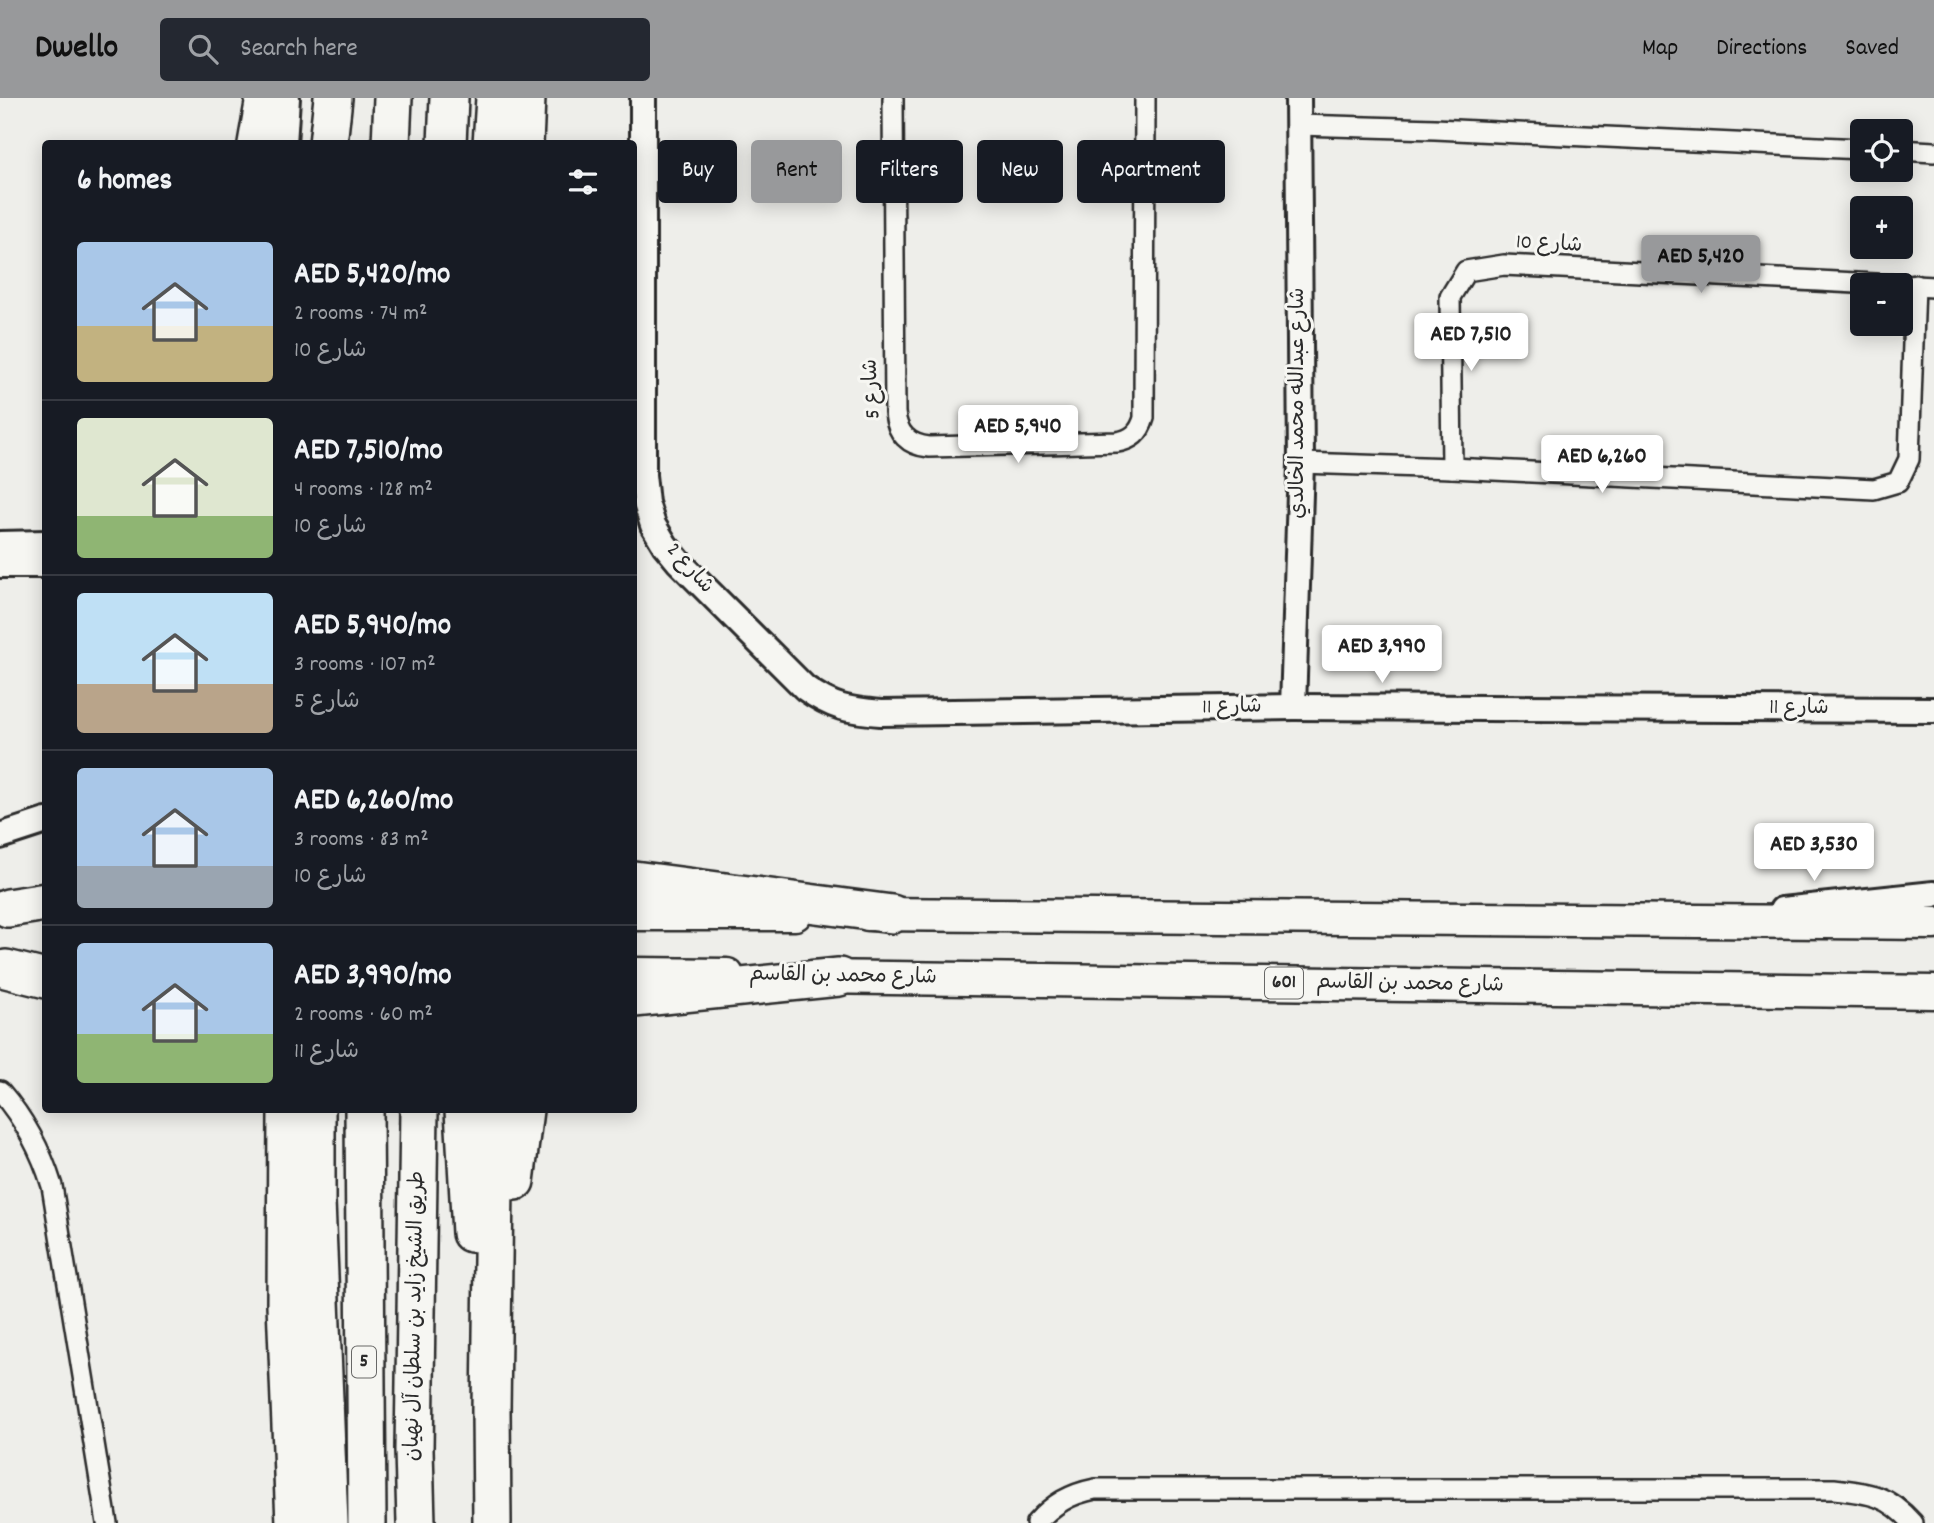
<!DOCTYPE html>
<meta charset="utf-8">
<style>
:root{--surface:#171b24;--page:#242831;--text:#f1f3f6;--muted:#9ea1a6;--line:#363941;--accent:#98999b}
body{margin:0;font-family:Dekko,"Playpen Sans Arabic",sans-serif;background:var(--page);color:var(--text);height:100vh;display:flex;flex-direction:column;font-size:26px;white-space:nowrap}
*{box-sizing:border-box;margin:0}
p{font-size:23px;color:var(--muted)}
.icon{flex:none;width:38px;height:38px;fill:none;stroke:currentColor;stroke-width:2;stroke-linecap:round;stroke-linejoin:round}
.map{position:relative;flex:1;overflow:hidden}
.sheet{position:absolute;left:42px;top:42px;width:595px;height:973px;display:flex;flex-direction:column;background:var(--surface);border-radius:7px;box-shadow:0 4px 18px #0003}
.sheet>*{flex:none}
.guide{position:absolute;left:658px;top:42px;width:665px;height:63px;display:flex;gap:14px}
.fabs{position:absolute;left:1850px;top:21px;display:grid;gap:14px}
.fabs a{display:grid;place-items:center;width:63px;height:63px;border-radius:7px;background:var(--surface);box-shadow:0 4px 18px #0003;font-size:35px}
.price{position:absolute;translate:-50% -60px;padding:0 16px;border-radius:7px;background:#fff;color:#222;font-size:23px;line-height:46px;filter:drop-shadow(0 2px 4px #0008)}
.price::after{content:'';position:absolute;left:50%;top:42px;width:21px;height:16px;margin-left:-10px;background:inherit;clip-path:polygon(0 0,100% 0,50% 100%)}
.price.on{background:var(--accent);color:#111}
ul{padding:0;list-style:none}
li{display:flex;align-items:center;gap:21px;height:175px;padding:0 35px}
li+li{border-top:2px solid var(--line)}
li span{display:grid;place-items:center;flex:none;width:196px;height:140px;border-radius:7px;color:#555}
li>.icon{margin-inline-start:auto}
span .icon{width:84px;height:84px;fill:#fffc;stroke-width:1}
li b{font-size:30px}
h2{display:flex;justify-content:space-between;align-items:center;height:84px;padding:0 35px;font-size:30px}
.tag{padding:0 24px;border-radius:7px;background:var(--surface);box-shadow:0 4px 18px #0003;font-size:24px;line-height:63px}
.tag.on{background:var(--accent);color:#111}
header{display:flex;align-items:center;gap:42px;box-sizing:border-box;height:98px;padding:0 35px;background:var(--accent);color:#111}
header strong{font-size:33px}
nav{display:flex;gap:38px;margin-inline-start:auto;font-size:24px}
.search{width:490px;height:63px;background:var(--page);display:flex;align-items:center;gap:18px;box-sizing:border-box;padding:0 24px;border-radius:7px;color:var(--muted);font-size:26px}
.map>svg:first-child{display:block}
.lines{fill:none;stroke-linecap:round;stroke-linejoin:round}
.minor-casing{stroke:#2b2b2b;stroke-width:24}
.tertiary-casing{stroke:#2b2b2b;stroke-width:30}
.primary-casing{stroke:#2b2b2b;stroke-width:37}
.motorway-casing{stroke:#2b2b2b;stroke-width:42}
.minor{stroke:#f6f6f2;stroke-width:19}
.tertiary{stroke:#f6f6f2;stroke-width:24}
.primary{stroke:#f6f6f2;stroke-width:32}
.motorway{stroke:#f6f6f2;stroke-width:37}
.labels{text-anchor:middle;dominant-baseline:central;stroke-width:6;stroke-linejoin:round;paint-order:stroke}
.shield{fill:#f6f6f2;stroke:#686867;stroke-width:2}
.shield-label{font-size:19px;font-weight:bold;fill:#2b2b2b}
.street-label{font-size:21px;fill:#2b2b2b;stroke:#f6f6f2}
</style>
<header>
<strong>Dwello</strong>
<div class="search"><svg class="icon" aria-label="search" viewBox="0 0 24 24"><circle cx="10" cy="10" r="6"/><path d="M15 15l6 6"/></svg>Search here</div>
<nav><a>Map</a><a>Directions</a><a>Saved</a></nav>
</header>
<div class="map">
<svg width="1934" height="1425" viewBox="0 0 1934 1425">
<rect width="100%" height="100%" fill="#eeeeea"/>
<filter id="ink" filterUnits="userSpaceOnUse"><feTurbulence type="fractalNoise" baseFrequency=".0143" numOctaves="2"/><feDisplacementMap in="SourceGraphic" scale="14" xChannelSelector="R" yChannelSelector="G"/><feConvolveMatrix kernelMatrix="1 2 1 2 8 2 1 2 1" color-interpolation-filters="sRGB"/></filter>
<g filter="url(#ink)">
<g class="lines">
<g class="minor-casing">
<g id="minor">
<path d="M893,0L895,315C897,335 908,347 929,349L1117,344C1132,342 1140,334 1144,320L1145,0"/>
<polyline points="1298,27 1435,31 1862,51"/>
<polyline points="1900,52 1934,54"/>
<polyline points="1301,365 1452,370 1874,391 1898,384 1909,361 1915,187"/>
<polyline points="1452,370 1450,199 1466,173 1504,167 1934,189"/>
<path d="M0,993C25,1022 41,1052 52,1088L107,1425"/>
<path d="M1036,1425C1053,1406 1070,1396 1095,1391H1834C1870,1395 1888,1397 1913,1425"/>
</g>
</g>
<g class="tertiary-casing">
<g id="tertiary">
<path d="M643,0V377L646,405L653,427L665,447L679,464L805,590C833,610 848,612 881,615L1293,609L1934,612"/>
<polyline points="284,46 287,0"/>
<polyline points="0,446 46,445"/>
<polyline points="0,467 46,467"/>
<polyline points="1293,609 1301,365 1298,0"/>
<polyline points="0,738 46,723"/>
<polyline points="1782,812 1934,796"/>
</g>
</g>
<g class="primary-casing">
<g id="primary">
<polyline points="634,816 795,816"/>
<polyline points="868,816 1934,825"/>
<polyline points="634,876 727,877"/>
<polyline points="813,879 1934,894"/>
</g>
</g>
<g class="motorway-casing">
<g id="motorway">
<polyline points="257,46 265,0"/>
<polyline points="328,46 333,0"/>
<polyline points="391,46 393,0"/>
<polyline points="447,46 449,0"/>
<polyline points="492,46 495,0"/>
<polyline points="524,46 526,0"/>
<polyline points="634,782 892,816"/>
<polyline points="8,810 46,804"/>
<polyline points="6,871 46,881"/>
<polyline points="634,900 839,879"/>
<polyline points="287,1012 286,1206 295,1425"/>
<polyline points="316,1012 316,1104 329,1425"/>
<polyline points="364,1012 367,1425"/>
<polyline points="464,1012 471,1135"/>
<polyline points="515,1083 524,1012"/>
<polyline points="416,1425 414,1352 419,1012"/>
<polyline points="492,1425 491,1313 495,1012"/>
</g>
</g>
<use href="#minor" class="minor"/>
<use href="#tertiary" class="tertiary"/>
<use href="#primary" class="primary"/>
<use href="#motorway" class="motorway"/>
</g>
</g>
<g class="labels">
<g class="shield">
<rect x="1265" y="869.5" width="38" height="31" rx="5"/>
<rect x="352" y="1248.5" width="24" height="31" rx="5"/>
</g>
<g class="shield-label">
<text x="1284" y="885">601</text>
<text x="364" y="1264">5</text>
</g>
<g class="street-label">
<text transform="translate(1549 147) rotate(3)">شارع 10</text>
<text transform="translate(873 291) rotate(-93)">شارع 5</text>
<text transform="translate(1299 305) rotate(-90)">شارع عبدالله محمد الخالدي</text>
<text transform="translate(689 471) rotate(48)">شارع 2</text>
<text transform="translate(1232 610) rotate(-1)">شارع 11</text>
<text x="1799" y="611">شارع 11</text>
<text transform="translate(843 879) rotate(1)">شارع محمد بن القاسم</text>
<text transform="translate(1410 887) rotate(1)">شارع محمد بن القاسم</text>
<text transform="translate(416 1218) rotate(-89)">طريق الشيخ زايد بن سلطان آل نهيان</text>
</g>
</g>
</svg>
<div class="fabs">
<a><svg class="icon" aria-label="locate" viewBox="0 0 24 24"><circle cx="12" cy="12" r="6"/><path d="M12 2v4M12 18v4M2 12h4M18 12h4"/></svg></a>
<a>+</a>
<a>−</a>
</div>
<b class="price on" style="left:1701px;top:197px">AED 5,420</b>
<b class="price" style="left:1471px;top:275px">AED 7,510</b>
<b class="price" style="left:1018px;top:367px">AED 5,940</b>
<b class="price" style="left:1602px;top:397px">AED 6,260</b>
<b class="price" style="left:1382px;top:587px">AED 3,990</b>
<b class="price" style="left:1814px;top:785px">AED 3,530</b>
<div class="guide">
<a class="tag">Buy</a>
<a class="tag on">Rent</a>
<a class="tag">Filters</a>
<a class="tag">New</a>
<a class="tag">Apartment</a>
</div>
<section class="sheet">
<h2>6 homes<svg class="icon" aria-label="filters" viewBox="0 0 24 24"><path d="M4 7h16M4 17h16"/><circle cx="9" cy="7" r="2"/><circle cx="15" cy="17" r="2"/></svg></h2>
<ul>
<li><span style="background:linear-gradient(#a9c7e8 60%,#c2b280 0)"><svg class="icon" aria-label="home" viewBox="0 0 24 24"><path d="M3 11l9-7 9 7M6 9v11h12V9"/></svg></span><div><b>AED 5,420/mo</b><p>2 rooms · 74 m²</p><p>شارع 10</p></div></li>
<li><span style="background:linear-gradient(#dfe7d0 70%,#8fb573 0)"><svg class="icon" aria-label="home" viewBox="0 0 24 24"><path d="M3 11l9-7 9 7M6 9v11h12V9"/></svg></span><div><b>AED 7,510/mo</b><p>4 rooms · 128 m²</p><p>شارع 10</p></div></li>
<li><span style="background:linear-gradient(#bfe0f5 65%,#b9a48a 0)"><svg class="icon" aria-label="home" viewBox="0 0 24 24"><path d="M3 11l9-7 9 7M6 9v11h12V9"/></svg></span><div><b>AED 5,940/mo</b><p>3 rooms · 107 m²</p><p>شارع 5</p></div></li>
<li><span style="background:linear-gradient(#a9c7e8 70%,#9aa5b1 0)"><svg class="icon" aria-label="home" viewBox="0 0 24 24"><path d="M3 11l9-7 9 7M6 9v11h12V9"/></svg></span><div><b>AED 6,260/mo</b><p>3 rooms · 83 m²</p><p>شارع 10</p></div></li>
<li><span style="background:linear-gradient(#a9c7e8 65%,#8fb573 0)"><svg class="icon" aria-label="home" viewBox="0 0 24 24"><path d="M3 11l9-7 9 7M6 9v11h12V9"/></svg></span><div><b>AED 3,990/mo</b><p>2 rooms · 60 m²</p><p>شارع 11</p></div></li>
</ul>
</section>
</div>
